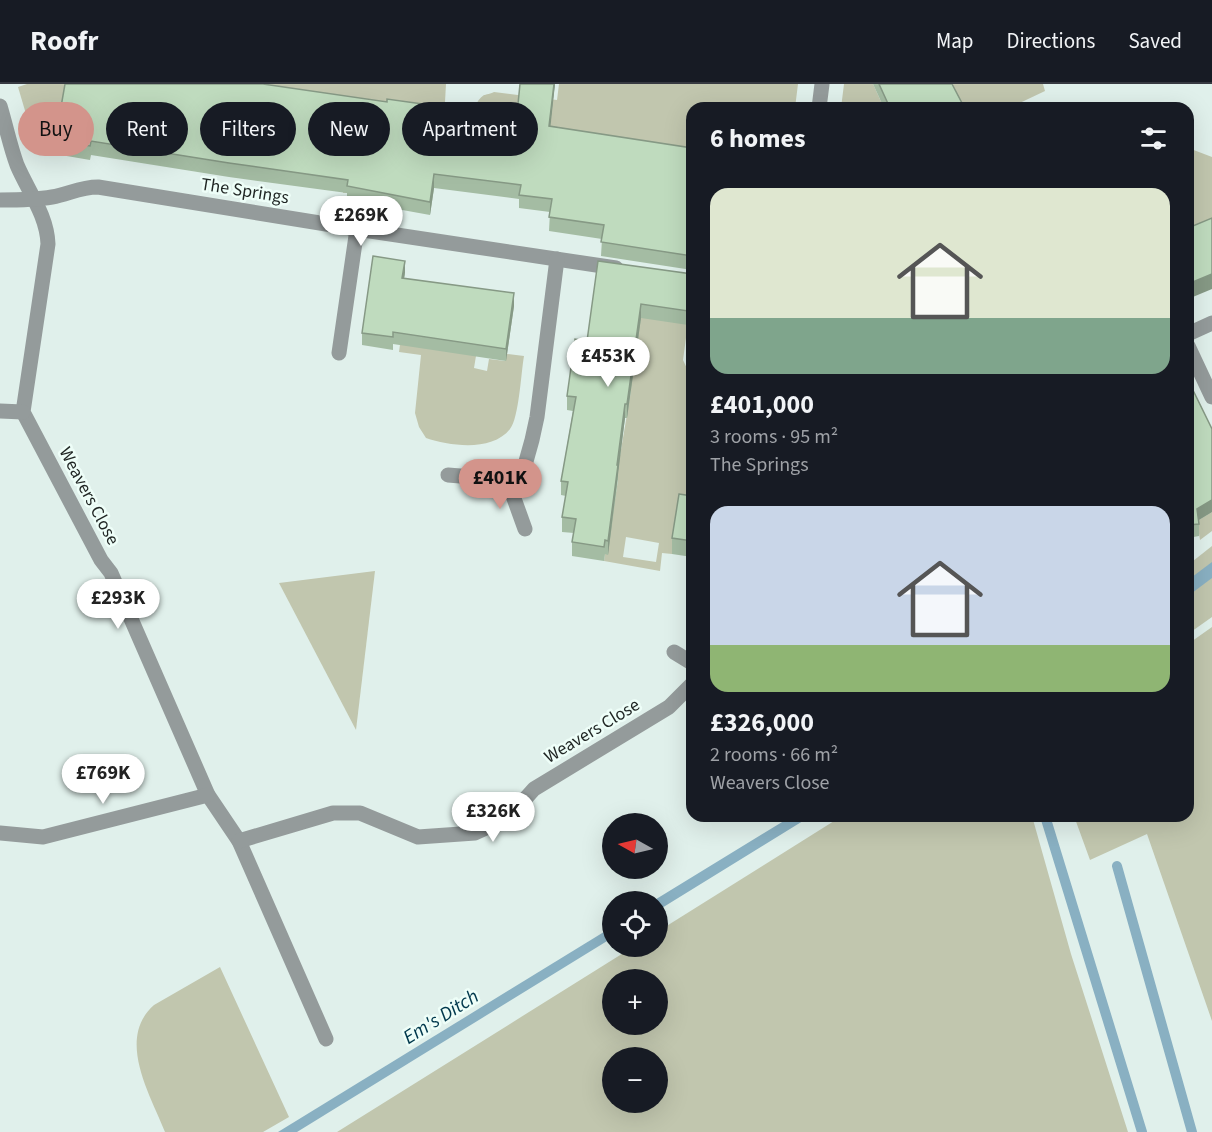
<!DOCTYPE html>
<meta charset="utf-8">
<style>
:root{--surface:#171b24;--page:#20242c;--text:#f1f3f6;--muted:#9ea1a6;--line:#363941;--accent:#d3948b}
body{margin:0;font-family:"Source Sans 3",sans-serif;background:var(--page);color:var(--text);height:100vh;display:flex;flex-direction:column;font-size:22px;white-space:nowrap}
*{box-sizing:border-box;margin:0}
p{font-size:20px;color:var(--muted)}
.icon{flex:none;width:33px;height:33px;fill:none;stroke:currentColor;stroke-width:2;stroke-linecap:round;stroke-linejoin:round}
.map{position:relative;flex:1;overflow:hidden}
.panel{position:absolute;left:686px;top:18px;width:508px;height:720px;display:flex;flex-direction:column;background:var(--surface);border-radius:18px;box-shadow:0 6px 24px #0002}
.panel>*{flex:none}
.guide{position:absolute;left:18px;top:18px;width:570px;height:54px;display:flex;gap:12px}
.needle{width:39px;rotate:278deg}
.controls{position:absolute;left:602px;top:729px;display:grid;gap:12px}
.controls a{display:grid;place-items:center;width:66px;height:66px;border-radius:50%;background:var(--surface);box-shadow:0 6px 24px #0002;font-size:30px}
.price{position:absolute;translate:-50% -51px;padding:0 14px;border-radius:21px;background:#fff;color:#222;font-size:20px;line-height:39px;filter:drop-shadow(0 2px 3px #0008)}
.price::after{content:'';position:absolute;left:50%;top:36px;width:18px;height:14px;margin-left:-9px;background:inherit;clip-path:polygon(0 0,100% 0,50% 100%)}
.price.selected{background:var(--accent);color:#111}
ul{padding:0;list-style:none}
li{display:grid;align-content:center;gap:12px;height:318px;padding:0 24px}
li span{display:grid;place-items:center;height:186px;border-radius:18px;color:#555}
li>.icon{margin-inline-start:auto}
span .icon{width:108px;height:108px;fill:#fffc;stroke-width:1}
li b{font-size:26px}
h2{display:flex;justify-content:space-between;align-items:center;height:72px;padding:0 24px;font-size:26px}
.pill{padding:0 21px;border-radius:27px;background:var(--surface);box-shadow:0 6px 24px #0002;font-size:21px;line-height:54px}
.pill.selected{background:var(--accent);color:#111}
header{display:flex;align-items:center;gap:36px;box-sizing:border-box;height:84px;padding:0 30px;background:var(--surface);border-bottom:2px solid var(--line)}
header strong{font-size:28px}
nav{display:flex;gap:33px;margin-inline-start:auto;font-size:21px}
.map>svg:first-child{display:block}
.green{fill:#c1c6ae;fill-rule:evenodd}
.water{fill:#89b0c2}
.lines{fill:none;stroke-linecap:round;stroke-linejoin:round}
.stream{stroke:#89b0c2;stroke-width:10}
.service{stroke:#949b9b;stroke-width:15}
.minor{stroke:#949b9b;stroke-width:15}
.wall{fill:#a4bca3}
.shaded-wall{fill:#869985}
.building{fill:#bfdbbe;stroke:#869985;stroke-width:1.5}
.labels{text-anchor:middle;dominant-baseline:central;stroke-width:5;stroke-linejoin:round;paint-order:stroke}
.street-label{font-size:18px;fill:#1f2523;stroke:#eefef8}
.water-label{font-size:20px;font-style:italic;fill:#00384c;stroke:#eefef8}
</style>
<header>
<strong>Roofr</strong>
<nav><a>Map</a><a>Directions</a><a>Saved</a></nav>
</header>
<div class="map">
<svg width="1212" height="1048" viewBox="0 0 1212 1048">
<rect width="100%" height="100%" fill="#e0f0eb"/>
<g class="green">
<path d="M27,0H67L55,71C47,70 38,65 34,57L18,3Z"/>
<polygon points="215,0 446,0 444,36 425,34 348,109 343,109 354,28"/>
<path d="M559,0H798L795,24H692L691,79L503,82L467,78C468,60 468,21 484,11C485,11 492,9 494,8L557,16Z"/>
<polygon points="844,0 873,0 883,22 878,24 841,24"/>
<polygon points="945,0 1043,0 1045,7 1009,24 957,24"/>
<polygon points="1191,65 1212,73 1212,149 1188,159 1188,74"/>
<path d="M597,204L691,217L683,276L691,293V427L679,426L672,470L662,469L660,487L604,477L607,454H609L618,396L616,395L631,307ZM626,453L659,459L656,478L623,473Z"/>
<path d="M401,253L476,272L474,284L487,287L489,275L505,277L507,270L524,272C521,289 519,334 510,345C492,368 450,362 426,354L419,343L415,329L421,271L399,268Z"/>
<polygon points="1212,428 1212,447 1200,456 1197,437"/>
<polygon points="1212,462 1212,533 1188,550 1188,481"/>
<polygon points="375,487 356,646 279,499"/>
<polygon points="1212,543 1212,937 1147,750 1090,776 1074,732 1188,732 1188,560"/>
<path d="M842,732H1032L1071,870L1128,1048H337L633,863L657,862V848ZM612,896H657V940H612ZM612,974H657V1018H612Z"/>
<path d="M220,883L289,1033L263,1048H165C150,1010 116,955 154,921Z"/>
</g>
<g class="water">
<polygon points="1212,478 1212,494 1188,512 1188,496"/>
<polygon points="792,732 811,732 657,827 657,818 653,817"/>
<polygon points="612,843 612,854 297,1048 278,1048"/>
</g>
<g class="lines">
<g class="stream">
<polyline points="1045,732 1142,1048"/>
<polyline points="1117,782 1192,1048"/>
</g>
<polyline class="service" points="339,269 357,145"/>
<g class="minor">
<path d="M0,22C6,42 10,62 17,81C28,107 47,131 48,160L23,328L101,476L111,489L208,711L239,757L326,955"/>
<polyline points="819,24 822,0"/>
<path d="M0,116C17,116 35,116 52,113C69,110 80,103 98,103L357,145L616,184"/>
<polyline points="1188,250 1212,239"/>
<polyline points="1188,262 1212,313"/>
<polyline points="0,327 23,328"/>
<polyline points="448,391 497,395 507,395 515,392 520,389 525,381 532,356 537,333 557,175"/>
<polyline points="507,395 525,445"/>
<polyline points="674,568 692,579"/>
<polyline points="0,749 43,753 208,711"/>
<polyline points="239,757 333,729 360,729 418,753 475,749 508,734 534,705 669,623 692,600"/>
</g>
</g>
<g class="wall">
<polygon points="520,0 555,0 550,42 692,64 692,186 601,172 602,155 549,147 550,128 519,124 519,115 434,104 430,131 347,116 347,109 229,93 91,71 90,76 55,70 55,57 265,1 444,37 440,60 503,68 515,50"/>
<polygon points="873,0 952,0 964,24 884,24"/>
<polygon points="598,177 692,190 688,241 641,234 627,334 625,334 618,387 618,395 608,471 605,470 604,477 572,472 572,458 574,449 562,448 562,433 566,412 561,411 561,397 573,327 567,326 567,312 587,257"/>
<polygon points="405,189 404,194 514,222 506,277 393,260 393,266 362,261 362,249"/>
<polygon points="1188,296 1212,345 1212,428 1199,436 1199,452 1188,454"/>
<polygon points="692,412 692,473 672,470 672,454"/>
</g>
<g class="shaded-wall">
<polygon points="554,0 555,0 549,56 549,42"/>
<polygon points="444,23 444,37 438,74 438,60"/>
<polygon points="434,90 434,104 430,131 430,118"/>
<polygon points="405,177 405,189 402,206 402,194"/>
<polygon points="1212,190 1212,205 1188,215 1188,200"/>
<polygon points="692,203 692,217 688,241 688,227"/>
<polygon points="514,209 514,222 506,277 506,265"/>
<polygon points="641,220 641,234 627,334 627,320"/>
<polygon points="625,320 625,334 608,471 608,457"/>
<polygon points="1212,416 1212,428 1197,437 1197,425"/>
</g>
<g class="building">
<polygon points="65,0 263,0 387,18 387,15 444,23 438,60 503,68 506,48 515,50 520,0 554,0 549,42 692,64 692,172 601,158 604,141 549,133 552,115 519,111 521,101 434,90 430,118 347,102 348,96 229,79 91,57 90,62 55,57"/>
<polygon points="879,0 952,0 964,23 962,24 890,24"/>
<polygon points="1212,134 1212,190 1188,200 1188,144"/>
<polygon points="373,172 405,177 402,194 514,209 506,265 393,248 393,253 362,249"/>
<polygon points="598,177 692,190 692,203 688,227 641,220 627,320 625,320 617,381 618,381 608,457 605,456 604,463 572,458 576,435 562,433 568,398 561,397 576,313 567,312 575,255 587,257"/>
<polygon points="1188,296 1212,345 1212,416 1197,425 1199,440 1188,441 1188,389 1189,389 1188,387"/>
<polygon points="679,410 692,412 692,457 672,454"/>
</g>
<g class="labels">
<g class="street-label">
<text transform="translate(245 107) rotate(9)">The Springs</text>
<text transform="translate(89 412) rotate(62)">Weavers Close</text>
<text transform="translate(592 647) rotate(-31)">Weavers Close</text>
</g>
<g class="water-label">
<text transform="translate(441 933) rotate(-32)">Em's Ditch</text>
</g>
</g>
</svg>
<div class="controls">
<a><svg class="needle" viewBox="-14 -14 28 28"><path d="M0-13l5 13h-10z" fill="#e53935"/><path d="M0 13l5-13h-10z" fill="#9ea1a6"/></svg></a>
<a><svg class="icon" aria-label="locate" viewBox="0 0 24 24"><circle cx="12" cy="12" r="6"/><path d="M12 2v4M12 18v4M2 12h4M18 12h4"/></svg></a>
<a>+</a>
<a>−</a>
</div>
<b class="price" style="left:361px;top:163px">£269K</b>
<b class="price" style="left:608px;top:304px">£453K</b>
<b class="price selected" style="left:500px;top:426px">£401K</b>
<b class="price" style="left:118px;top:546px">£293K</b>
<b class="price" style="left:103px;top:721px">£769K</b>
<b class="price" style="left:493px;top:759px">£326K</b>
<div class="guide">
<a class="pill selected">Buy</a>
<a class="pill">Rent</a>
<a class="pill">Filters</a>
<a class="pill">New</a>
<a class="pill">Apartment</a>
</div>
<section class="panel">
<h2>6 homes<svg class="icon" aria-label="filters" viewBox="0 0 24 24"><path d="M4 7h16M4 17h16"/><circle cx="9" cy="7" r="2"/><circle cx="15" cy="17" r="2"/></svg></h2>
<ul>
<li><span style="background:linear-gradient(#dfe7d0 70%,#7fa58c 0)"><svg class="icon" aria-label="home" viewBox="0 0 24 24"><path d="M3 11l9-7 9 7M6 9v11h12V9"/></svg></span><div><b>£401,000</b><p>3 rooms · 95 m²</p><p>The Springs</p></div></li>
<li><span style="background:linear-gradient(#c9d6e8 75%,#8fb573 0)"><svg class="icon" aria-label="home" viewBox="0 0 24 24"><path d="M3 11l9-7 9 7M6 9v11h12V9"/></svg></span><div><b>£326,000</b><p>2 rooms · 66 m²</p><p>Weavers Close</p></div></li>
</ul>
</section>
</div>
